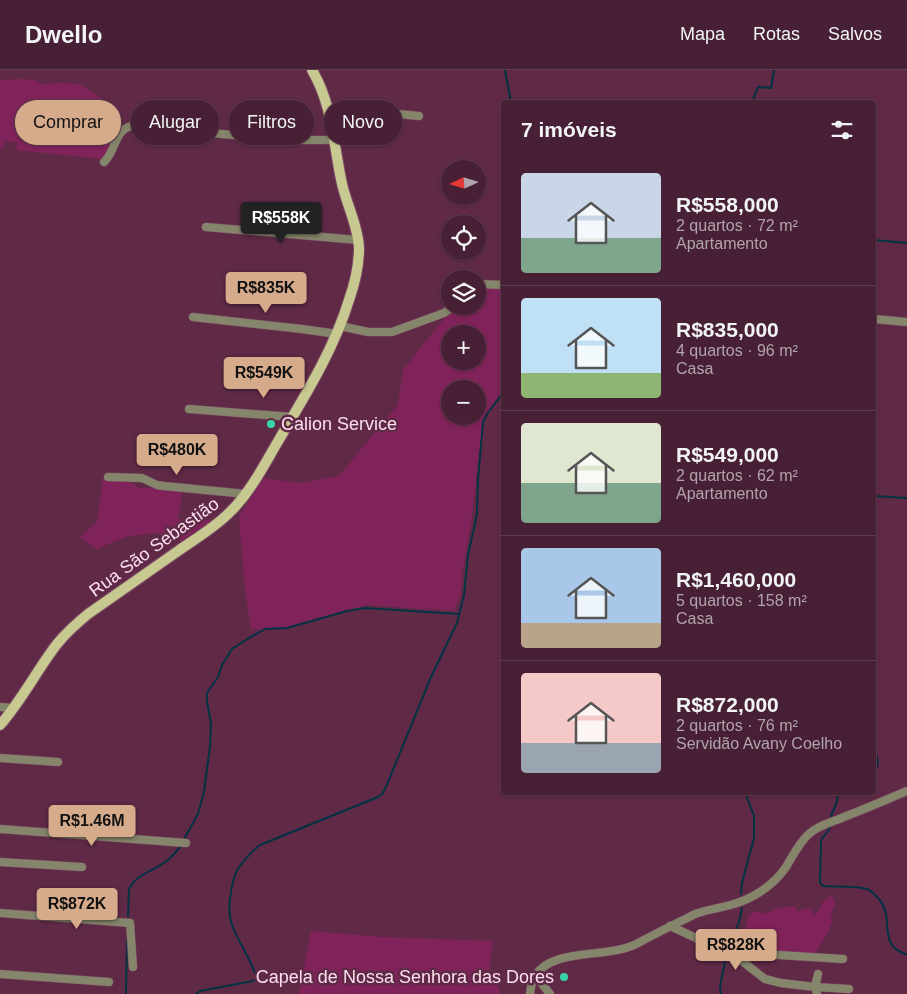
<!DOCTYPE html>
<html lang="pt">
<meta charset="utf-8">
<style>
:root{--surface:#482035;--page:#4f283d;--text:#f1f3f6;--muted:#b1a3ad;--line:#603e50;--accent:#d6ab8b}
body{margin:0;font-family:Helvetica,sans-serif;background:var(--page);color:var(--text);height:100vh;display:flex;flex-direction:column;font-size:19px;white-space:nowrap}
*{box-sizing:border-box;margin:0}
p{font-size:16px;color:var(--muted)}
.icon{flex:none;width:28px;height:28px;fill:none;stroke:currentColor;stroke-width:2;stroke-linecap:round;stroke-linejoin:round}
.map{position:relative;flex:1;overflow:hidden}
.sheet{position:absolute;left:501px;top:30px;width:375px;height:695px;display:flex;flex-direction:column;background:var(--surface);border-radius:5px;box-shadow:0 1px 4px #0004,0 0 0 1px var(--line)}
.sheet>*{flex:none}
.banner{position:absolute;left:15px;top:30px;width:411px;height:45px;display:flex;gap:10px}
.needle{width:32px;rotate:266deg}
.controls{position:absolute;left:441px;top:90px;display:grid;gap:10px}
.controls a{display:grid;place-items:center;width:45px;height:45px;border-radius:50%;background:var(--surface);box-shadow:0 1px 4px #0004,0 0 0 1px var(--line);font-size:25px}
.price{position:absolute;translate:-50% -42px;padding:0 11px;border-radius:5px;background:var(--accent);color:#111;font-size:16px;line-height:32px;filter:drop-shadow(0 1px 2px #0008)}
.price::after{content:'';position:absolute;left:50%;top:30px;width:15px;height:11px;margin-left:-8px;background:inherit;clip-path:polygon(0 0,100% 0,50% 100%)}
.price.selected{background:#222;color:#fff}
ul{padding:0;list-style:none}
li{display:flex;align-items:center;gap:15px;height:125px;padding:0 20px}
li+li{border-top:1px solid var(--line)}
li span{display:grid;place-items:center;flex:none;width:140px;height:100px;border-radius:5px;color:#555}
li>.icon{margin-inline-start:auto}
span .icon{width:60px;height:60px;fill:#fffc;stroke-width:1}
li b{font-size:21px}
h2{display:flex;justify-content:space-between;align-items:center;height:60px;padding:0 20px;font-size:21px}
.chip{padding:0 18px;border-radius:22px;background:var(--surface);box-shadow:0 1px 4px #0004,0 0 0 1px var(--line);font-size:18px;line-height:45px}
.chip.selected{background:var(--accent);color:#111}
header{display:flex;align-items:center;gap:30px;box-sizing:border-box;height:70px;padding:0 25px;background:var(--surface);border-bottom:1px solid var(--line)}
header strong{font-size:24px}
nav{display:flex;gap:28px;margin-inline-start:auto;font-size:18px}
.map>svg:first-child{display:block}
.green{fill:#80235a;fill-rule:evenodd}
.lines{fill:none;stroke-linecap:round;stroke-linejoin:round}
.stream{stroke:#023243;stroke-width:2}
.minor-casing{stroke:#7c4b65;stroke-width:9}
.major-casing{stroke:#7c4b65;stroke-width:12}
.minor{stroke:#84856a;stroke-width:8}
.major{stroke:#c8c991;stroke-width:10}
.poi-dot{fill:#37d4a6;stroke:#602a47;stroke-width:2}
.labels{text-anchor:middle;dominant-baseline:central;stroke-width:5;stroke-linejoin:round;paint-order:stroke}
.poi-label{font-size:18px;fill:#fbdfec;stroke:#602a47;text-anchor:start}
.street-label{font-size:18px;fill:#fbdfec;stroke:#602a47}
</style>
<header>
<strong>Dwello</strong>
<nav><a>Mapa</a><a>Rotas</a><a>Salvos</a></nav>
</header>
<div class="map">
<svg width="907" height="924" viewBox="0 0 907 924">
<rect width="100%" height="100%" fill="#602a47"/>
<g class="green">
<polygon points="22,9 35,10 41,14 63,13 79,14 121,41 114,72 103,89 16,80 18,72 4,71 3,79 0,78 0,10"/>
<path d="M478,215L504,216V321L483,352L470,460L462,503L461,524L454,541L366,535L287,558L251,559L245,519L239,447L263,408L301,413L339,406L398,335L403,300L454,236H478ZM450,264H478V291H450ZM450,319H478V346H450Z"/>
<polygon points="103,407 114,410 127,410 139,418 183,419 178,449 213,450 181,471 156,463 128,466 97,479 80,467 97,452"/>
<polygon points="830,826 834,829 834,837 831,842 832,851 829,861 815,884 741,879 749,844 757,841 765,844 779,838 795,836 798,842 805,838 810,839 815,845 820,839 822,833"/>
<polygon points="311,861 381,867 493,871 489,900 497,913 501,924 299,924"/>
</g>
<g class="lines">
<g class="stream">
<polyline points="505,0 511,32"/>
<polyline points="752,32 758,17 771,18 774,0"/>
<polyline points="874,170 907,173"/>
<polyline points="874,426 907,428"/>
<path d="M874,676C876,685 881,694 874,703"/>
<polyline points="831,746 836,734 839,722"/>
<path d="M831,756L828,761L821,770L820,813L823,816C835,817 856,816 867,819C872,821 875,825 879,829C893,845 881,867 896,879C899,882 904,883 907,885"/>
<polyline points="184,769 198,744 204,722 210,676 211,654 207,631 207,623 218,607 222,595 232,579 244,571 265,559 287,558 347,541 365,538 459,544"/>
<polyline points="741,824 742,813 754,768 754,746 745,722"/>
<path d="M128,846L129,819C136,804 156,800 168,790C173,786 178,779 182,775"/>
<polyline points="730,875 739,852 742,838"/>
<polyline points="126,924 127,869"/>
<path d="M196,924L200,921L253,911L257,909C252,890 239,874 232,855C227,841 230,820 235,805C238,796 252,781 260,775L378,727L382,724L386,717L431,607L457,553L464,525L468,485L477,444L478,409L483,352L487,344L504,321"/>
<polyline points="721,924 720,916 726,886"/>
</g>
<g class="minor-casing">
<g id="minor">
<polyline points="328,37 419,46"/>
<path d="M104,92C116,81 114,61 131,56L290,70H334"/>
<polyline points="206,157 358,170"/>
<polyline points="478,214 504,215"/>
<polyline points="193,247 302,259 337,264"/>
<polyline points="874,249 907,252"/>
<polyline points="340,256 368,262 392,262 444,243 454,236"/>
<polyline points="189,339 293,347"/>
<polyline points="108,407 142,408 157,415 164,416 246,424"/>
<polyline points="0,637 13,638"/>
<polyline points="0,688 58,692"/>
<polyline points="0,759 186,773"/>
<polyline points="0,792 82,797"/>
<polyline points="0,843 130,853 133,897"/>
<polyline points="670,856 737,887 765,909 781,913 815,917 817,924"/>
<polyline points="730,882 843,889"/>
<polyline points="0,904 109,912"/>
<polyline points="818,904 815,917 849,919"/>
<polyline points="535,905 550,924"/>
<path d="M530,924C531,918 531,911 535,906C554,876 610,890 640,872C653,865 667,858 681,851C686,849 692,845 698,843C717,837 737,836 755,825C767,818 778,809 786,797C793,786 799,772 810,763C819,755 833,752 844,747C865,739 886,730 907,721"/>
</g>
</g>
<g class="major-casing">
<path id="major" d="M0,655C22,630 37,600 57,574C66,563 77,553 88,544C118,523 148,502 178,481C195,469 214,458 229,443C251,422 265,393 280,368C306,324 334,279 349,230C355,213 359,196 359,178C358,154 345,132 341,109C333,70 332,34 312,0"/>
</g>
<use href="#minor" class="minor"/>
<use href="#major" class="major"/>
</g>
<g class="poi-dot">
<circle cx="271" cy="354" r="5"/>
<circle cx="564" cy="907" r="5"/>
</g>
<g class="labels">
<g class="poi-label">
<text x="281" y="354">Calion Service</text>
<text x="554" y="907" text-anchor="end">Capela de Nossa Senhora das Dores</text>
</g>
<g class="street-label">
<text transform="translate(154 477) rotate(-36)">Rua São Sebastião</text>
</g>
</g>
</svg>
<div class="controls">
<a><svg class="needle" viewBox="-14 -14 28 28"><path d="M0-13l5 13h-10z" fill="#e53935"/><path d="M0 13l5-13h-10z" fill="#b1a3ad"/></svg></a>
<a><svg class="icon" aria-label="locate" viewBox="0 0 24 24"><circle cx="12" cy="12" r="6"/><path d="M12 2v4M12 18v4M2 12h4M18 12h4"/></svg></a>
<a><svg class="icon" aria-label="layers" viewBox="0 0 24 24"><path d="M12 4l9 5-9 5-9-5zM3 14l9 5 9-5"/></svg></a>
<a>+</a>
<a>−</a>
</div>
<b class="price selected" style="left:281px;top:174px">R$558K</b>
<b class="price" style="left:266px;top:244px">R$835K</b>
<b class="price" style="left:264px;top:329px">R$549K</b>
<b class="price" style="left:177px;top:406px">R$480K</b>
<b class="price" style="left:92px;top:777px">R$1.46M</b>
<b class="price" style="left:77px;top:860px">R$872K</b>
<b class="price" style="left:736px;top:901px">R$828K</b>
<div class="banner">
<a class="chip selected">Comprar</a>
<a class="chip">Alugar</a>
<a class="chip">Filtros</a>
<a class="chip">Novo</a>
</div>
<section class="sheet">
<h2>7 imóveis<svg class="icon" aria-label="filters" viewBox="0 0 24 24"><path d="M4 7h16M4 17h16"/><circle cx="9" cy="7" r="2"/><circle cx="15" cy="17" r="2"/></svg></h2>
<ul>
<li><span style="background:linear-gradient(#c9d6e8 65%,#7fa58c 0)"><svg class="icon" aria-label="home" viewBox="0 0 24 24"><path d="M3 11l9-7 9 7M6 9v11h12V9"/></svg></span><div><b>R$558,000</b><p>2 quartos · 72 m²</p><p>Apartamento</p></div></li>
<li><span style="background:linear-gradient(#bfe0f5 75%,#8fb573 0)"><svg class="icon" aria-label="home" viewBox="0 0 24 24"><path d="M3 11l9-7 9 7M6 9v11h12V9"/></svg></span><div><b>R$835,000</b><p>4 quartos · 96 m²</p><p>Casa</p></div></li>
<li><span style="background:linear-gradient(#dfe7d0 60%,#7fa58c 0)"><svg class="icon" aria-label="home" viewBox="0 0 24 24"><path d="M3 11l9-7 9 7M6 9v11h12V9"/></svg></span><div><b>R$549,000</b><p>2 quartos · 62 m²</p><p>Apartamento</p></div></li>
<li><span style="background:linear-gradient(#a9c7e8 75%,#b9a48a 0)"><svg class="icon" aria-label="home" viewBox="0 0 24 24"><path d="M3 11l9-7 9 7M6 9v11h12V9"/></svg></span><div><b>R$1,460,000</b><p>5 quartos · 158 m²</p><p>Casa</p></div></li>
<li><span style="background:linear-gradient(#f6c9c9 70%,#9aa5b1 0)"><svg class="icon" aria-label="home" viewBox="0 0 24 24"><path d="M3 11l9-7 9 7M6 9v11h12V9"/></svg></span><div><b>R$872,000</b><p>2 quartos · 76 m²</p><p>Servidão Avany Coelho</p></div></li>
</ul>
</section>
</div>
